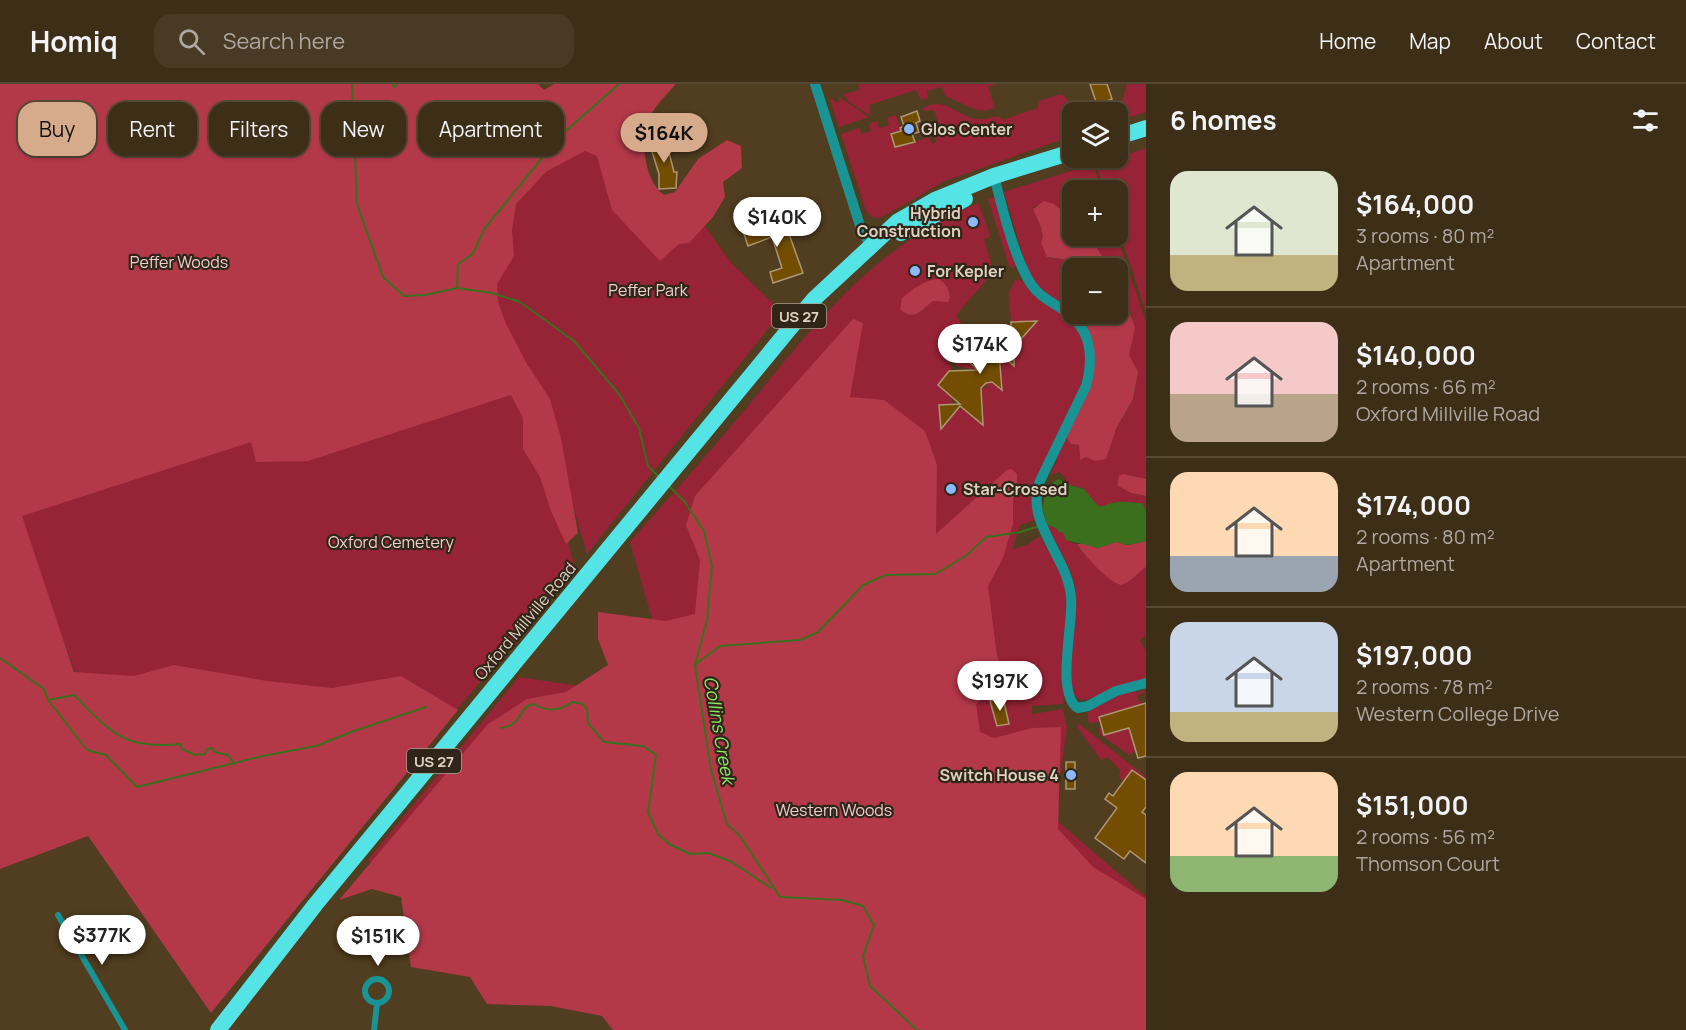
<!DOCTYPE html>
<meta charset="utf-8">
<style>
:root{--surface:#3d2e17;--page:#483a24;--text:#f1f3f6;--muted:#ada8a1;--line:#564a36;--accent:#d6ab8b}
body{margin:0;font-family:Manrope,sans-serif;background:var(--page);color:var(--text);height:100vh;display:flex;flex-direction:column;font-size:22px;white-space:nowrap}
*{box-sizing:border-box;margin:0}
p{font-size:20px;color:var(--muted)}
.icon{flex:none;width:33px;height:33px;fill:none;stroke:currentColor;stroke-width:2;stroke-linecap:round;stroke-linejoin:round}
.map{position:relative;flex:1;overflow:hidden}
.drawer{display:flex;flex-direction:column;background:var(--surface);width:540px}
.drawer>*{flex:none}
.top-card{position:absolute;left:18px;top:18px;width:570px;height:54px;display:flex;gap:12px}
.fabs{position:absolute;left:1062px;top:18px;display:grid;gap:12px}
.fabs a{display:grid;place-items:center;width:66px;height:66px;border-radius:12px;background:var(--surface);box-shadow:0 2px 4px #0004,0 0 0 2px var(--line);font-size:30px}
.price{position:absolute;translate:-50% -51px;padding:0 14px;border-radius:21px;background:#fff;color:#222;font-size:20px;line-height:39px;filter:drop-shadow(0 2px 3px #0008)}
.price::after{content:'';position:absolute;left:50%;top:36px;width:18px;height:14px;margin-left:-9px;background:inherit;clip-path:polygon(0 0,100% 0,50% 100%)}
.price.active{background:var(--accent);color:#111}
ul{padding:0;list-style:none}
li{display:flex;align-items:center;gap:18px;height:150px;padding:0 24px}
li+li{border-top:2px solid var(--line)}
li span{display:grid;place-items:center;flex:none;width:168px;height:120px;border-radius:18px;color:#555}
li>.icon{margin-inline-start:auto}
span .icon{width:72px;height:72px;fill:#fffc;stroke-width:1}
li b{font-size:26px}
h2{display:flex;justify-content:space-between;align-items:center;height:72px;padding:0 24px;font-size:26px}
.chip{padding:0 21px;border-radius:18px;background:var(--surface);box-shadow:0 2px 4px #0004,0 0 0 2px var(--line);font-size:21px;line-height:54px}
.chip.active{background:var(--accent);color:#111}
header{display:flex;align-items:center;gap:36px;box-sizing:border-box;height:84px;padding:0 30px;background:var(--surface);border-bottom:2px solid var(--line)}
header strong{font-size:28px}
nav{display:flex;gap:33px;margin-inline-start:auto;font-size:21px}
.search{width:420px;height:54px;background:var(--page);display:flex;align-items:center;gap:15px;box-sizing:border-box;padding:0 21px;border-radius:18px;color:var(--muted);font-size:22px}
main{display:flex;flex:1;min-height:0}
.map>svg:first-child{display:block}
.green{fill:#972336}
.forest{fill:#b33949}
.water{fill:#3a6f1e}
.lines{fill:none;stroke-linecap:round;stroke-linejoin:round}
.stream{stroke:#3a6f1e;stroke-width:2}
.building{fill:#734e02;stroke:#ae9777;stroke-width:1.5}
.minor{stroke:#1a9395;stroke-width:6}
.tertiary{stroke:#1a9395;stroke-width:10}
.trunk{stroke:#55e4e6;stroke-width:16}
.poi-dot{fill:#8abafc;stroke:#2f2619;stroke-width:2}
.labels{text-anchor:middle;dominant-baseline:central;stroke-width:4.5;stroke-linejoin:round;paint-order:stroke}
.shield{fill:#2f2619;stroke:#aa9e8f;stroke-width:1.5}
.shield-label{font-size:15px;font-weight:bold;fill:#ded2c1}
.poi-label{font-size:16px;font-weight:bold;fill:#ded2c1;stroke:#2f2619;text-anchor:start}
.park-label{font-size:16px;fill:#eecdcd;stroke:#2f2619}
.street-label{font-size:16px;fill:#ded2c1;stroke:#2f2619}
.water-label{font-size:18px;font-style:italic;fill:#8ee765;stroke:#2f2619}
</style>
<header>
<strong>Homiq</strong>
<div class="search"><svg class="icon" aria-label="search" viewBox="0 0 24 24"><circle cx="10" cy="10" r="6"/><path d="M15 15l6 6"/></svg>Search here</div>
<nav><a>Home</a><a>Map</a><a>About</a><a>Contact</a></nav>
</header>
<main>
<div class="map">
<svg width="1146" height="946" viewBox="0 0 1146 946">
<rect width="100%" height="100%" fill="#513d1f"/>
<g class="green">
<polygon points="0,0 538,0 544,6 554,0 622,41 643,117 693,125 731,179 782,228 587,470 559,373 527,304 575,484 450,634 78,595 15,425"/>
<path d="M858,0H996L988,3L995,24C974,32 965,18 946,13L942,3L927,7L928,14L921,16L916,6L869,21L871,32L849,18L843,10L860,6Z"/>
<polygon points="1127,0 1146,0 1146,28 1118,37 1118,30"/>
<path d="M1061,10C1075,16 1072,39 1072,52L945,97L882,133L873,134L866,127L841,50L859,44L862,50L871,47L869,40L877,37L879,44L889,41L887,34L896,31L901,47L891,50L895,63L906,59L907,61L928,53L933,60L936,57L934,47L940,44L934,26L924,27L923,24C943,13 953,28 971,34C981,37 989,34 999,32L1002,36L1038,24L1039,17Z"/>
<polygon points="839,13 869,33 839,43 830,15 833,15 836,19 839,17"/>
<polygon points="1146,64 1146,229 1118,144 1118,106 1105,106 1096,82"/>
<polygon points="1093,80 1102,106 1072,106 1072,135 1049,118 1033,123 1033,125 1041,143 1048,174 1065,175 1071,177 1072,189 1064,212 1066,213 1066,222 1042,208 1027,185 1004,108"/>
<polygon points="996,112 1017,180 1014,184 1009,182 988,115"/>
<path d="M978,119L990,150V153L984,155L992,182L990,192L956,231L963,242L948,260L951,287L938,301L951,313L952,320L939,322L941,343L957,326L964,325L983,341L981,304H987L986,299L992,298L1001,306L1000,280L1007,276L1014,281V263L1036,237L1011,238L1009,208L1015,196H1021C1027,201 1030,208 1036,213C1052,225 1073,232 1082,251C1100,289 1051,365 1033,400L1032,417L1035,436L1020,441L1012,465L1027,461L1040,452C1046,466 1058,478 1063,493C1074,534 1060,578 1064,620L1032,622V630L1063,625L1067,644L1054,734L1146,813V946L600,918L440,853L368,776L519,593L647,612L665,580L630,458C668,415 707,371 744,327C816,239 871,164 978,119Z"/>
<path d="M1089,152H1117L1146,238V395L1123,390L1131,409L1146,412V429L1143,419C1134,419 1121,416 1112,419C1106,421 1105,423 1098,422L1084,405L1065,399L1066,394L1059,388L1050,391L1057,377L1056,373L1066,353L1071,360L1079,361V371L1084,374L1107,372C1109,345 1136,325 1136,297C1136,282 1131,283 1129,271C1131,260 1134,250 1133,238C1131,218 1118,208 1118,184H1110Z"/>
<polygon points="997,254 998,266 977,268 969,277 978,286 956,282 956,267 961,258"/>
<path d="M1047,441L1056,444L1060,449L1063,448L1071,459L1077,460C1090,481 1110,488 1132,496L1138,487L1146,483V551L1140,556L1146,567V595L1089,615C1084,616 1079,616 1076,613C1065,601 1079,526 1075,503C1070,480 1056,461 1047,441Z"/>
<polygon points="1135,606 1136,609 1145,606 1146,608 1137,612 1139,618 1144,620 1099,633 1100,638 1091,639 1088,637 1088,628 1114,613"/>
<polygon points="1078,639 1146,693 1146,696 1132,686 1124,697 1119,693 1120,686 1108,673 1101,676 1078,644"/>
<polygon points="1102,643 1105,651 1129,644 1136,667 1129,671 1100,650 1099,645"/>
</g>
<g class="forest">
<path d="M0,0H538L544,6L554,0H676C668,9 658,19 652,29C639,51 643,96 664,111L675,108L698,75L727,56L741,62L742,84L723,98L725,113L713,133L689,159L679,160L660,177L612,126L597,72L585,67L547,87L516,120L512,146L514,172L497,200L498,218L506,240L527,280L550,315L561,354L578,449L566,460L551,427L540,393L523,365V334L511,311L308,377L256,378L251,358L22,432L74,588L134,592L174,581L267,597L332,604L401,592L458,626L211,929L88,752L0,785Z"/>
<polygon points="1044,117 1054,120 1072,135 1072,152 1089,152 1110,184 1072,185 1069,176 1047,173 1041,158 1043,153 1041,143 1033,125"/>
<path d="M939,195C946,200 949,205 950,214L948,218L933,217C921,226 914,238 900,225L902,214C913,205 924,196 939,195Z"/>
<polygon points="1118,201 1125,214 1135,244 1129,271 1138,288 1133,315 1116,345 1106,375 1095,377 1086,373 1080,376 1079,361 1071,360 1066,353 1086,313 1092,256 1084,237 1077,230 1118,230"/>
<polygon points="853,235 863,239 850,313 884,316 925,347 937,381 936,450 1007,386 1012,385 1017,390 1017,404 1013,414 1013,440 1003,474 988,502 997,572 1006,591 1006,605 984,613 976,620 980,648 994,654 1032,644 1061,643 1058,745 1093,783 1146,815 1146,946 613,946 602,932 551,922 487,920 470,893 411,883 401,813 372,805 339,816 488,640 527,615 566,608 608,581 598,555 598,528 666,537 695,530 700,476 686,441 695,412"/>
<polygon points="1123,390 1146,395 1146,412 1131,409 1117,401 1119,392"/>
<path d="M1146,457V483C1137,489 1132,498 1121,501C1109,499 1084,471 1077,460H1088L1098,464L1116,458L1128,461Z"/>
</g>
<path class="water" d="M1058,395L1070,401L1084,405L1098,422C1105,423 1106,420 1112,419C1121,416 1134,419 1143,419L1146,429V457L1128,461L1116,458L1098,464L1066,456L1063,448L1060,449L1056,444L1047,441L1042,424L1047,403Z"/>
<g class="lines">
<g class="stream">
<polyline points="352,0 357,120 383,193 404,212 425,211 457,204 492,209 520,218 574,257 619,310 639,344 648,382 658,392"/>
<polyline points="392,0 394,3 397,0"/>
<polyline points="457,204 458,180 473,170 485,144 560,52 619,0"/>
<polyline points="669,402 684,417 704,447 712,482 707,536 695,581 711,686 727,740 740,752 780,813 842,816 863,822 874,841 863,872 870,902 917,946"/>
<polyline points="0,574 44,605 48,616 87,666 106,671 137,703 263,672 316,662 354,647 426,623"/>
<polyline points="696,580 720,562 800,556 818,548 863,501 886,491 935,490 966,472 986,453 1021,448 1039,442"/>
<path d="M48,616L74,611C111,648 123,666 180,660L182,665L195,671L205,670L207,665L212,664L215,668L228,671L234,679"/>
<path d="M501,644C517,642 518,633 527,622L534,620C547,628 560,627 572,618L583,620L587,625L588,639L604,658L643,662L656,671L648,728L658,750L669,760L690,770L709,769L732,778L771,804"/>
</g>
</g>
<g class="building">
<polygon points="1090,0 1107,0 1112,15 1097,21"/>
<polygon points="917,27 920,37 916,39 919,48 912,50 915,58 895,63 891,50 901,47 900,44 904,42 901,33"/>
<polygon points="665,53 674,88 677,88 676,104 659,105 659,90 649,58"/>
<polygon points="784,136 803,189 773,199 770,188 782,184 772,153 748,162 743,147 771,137 772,140"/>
<polygon points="1037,237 1014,263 1014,282 999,269 1002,306 992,298 986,299 981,304 983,341 960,322 941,345 939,321 960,320 938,301 949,287 978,286 969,278 977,268 986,267 997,254 1007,253 1011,248 1011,238"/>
<polygon points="1003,614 1009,640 997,642 990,617"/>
<polygon points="1146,619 1146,672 1138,674 1129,644 1104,651 1099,633"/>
<rect x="1066" y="678" width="9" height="27"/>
<polygon points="1132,686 1146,696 1146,723 1142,728 1146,731 1146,779 1130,767 1124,775 1095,754 1117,724 1105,715 1109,709 1113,712"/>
</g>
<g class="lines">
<g class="minor">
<polyline points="58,831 125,946"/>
<circle cx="377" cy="907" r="12"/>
<polyline points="374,946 377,920"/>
</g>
<g class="tertiary">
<polyline points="815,0 862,148 872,162"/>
<path d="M994,92C1002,123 1014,174 1031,200C1038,211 1048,216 1059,223C1090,242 1095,268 1086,302L1040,397C1024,439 1068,472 1071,513C1074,538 1055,610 1078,624L1088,622L1116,607L1146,599"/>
</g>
<g class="trunk">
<polyline points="1118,53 1146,44"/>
<polyline points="901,149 965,115"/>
<polyline points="218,946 315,821 814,215 897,138 935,116 994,92 1072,68"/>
</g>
</g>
<g class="poi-dot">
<circle cx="909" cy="45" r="6"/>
<circle cx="973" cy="138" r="6"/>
<circle cx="915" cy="187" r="6"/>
<circle cx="951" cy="405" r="6"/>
<circle cx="1071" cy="691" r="6"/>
</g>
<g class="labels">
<g class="shield">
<rect x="772" y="220" width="54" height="24" rx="4.5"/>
<rect x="407" y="665" width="54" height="24" rx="4.5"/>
</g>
<g class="shield-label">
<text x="799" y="232">US 27</text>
<text x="434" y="677">US 27</text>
</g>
<g class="poi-label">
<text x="921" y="45">Glos Center</text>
<text x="961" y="129" text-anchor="end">Hybrid<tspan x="961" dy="18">Construction</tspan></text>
<text x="927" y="187">For Kepler</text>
<text x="963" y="405">Star-Crossed</text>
<text x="1059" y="691" text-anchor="end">Switch House 4</text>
</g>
<g class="park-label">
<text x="179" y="178">Peffer Woods</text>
<text x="648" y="206">Peffer Park</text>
<text x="391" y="458">Oxford Cemetery</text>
<text x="834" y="726">Western Woods</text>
</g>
<g class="street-label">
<text transform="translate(525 537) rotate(-50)">Oxford Millville Road</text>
</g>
<g class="water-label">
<text transform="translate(720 646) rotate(80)">Collins Creek</text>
</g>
</g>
</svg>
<div class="fabs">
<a><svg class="icon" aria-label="layers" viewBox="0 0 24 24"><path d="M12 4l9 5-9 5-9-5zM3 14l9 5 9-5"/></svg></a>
<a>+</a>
<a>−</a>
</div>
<b class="price active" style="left:664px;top:80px">$164K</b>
<b class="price" style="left:777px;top:164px">$140K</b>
<b class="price" style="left:980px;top:291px">$174K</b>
<b class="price" style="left:1000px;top:628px">$197K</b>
<b class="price" style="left:102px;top:882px">$377K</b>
<b class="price" style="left:378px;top:883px">$151K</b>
<div class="top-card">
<a class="chip active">Buy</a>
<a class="chip">Rent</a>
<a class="chip">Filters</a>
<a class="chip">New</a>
<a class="chip">Apartment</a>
</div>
</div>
<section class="drawer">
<h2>6 homes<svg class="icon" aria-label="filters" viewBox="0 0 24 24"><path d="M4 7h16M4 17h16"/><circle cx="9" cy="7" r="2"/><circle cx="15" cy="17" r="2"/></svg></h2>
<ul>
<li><span style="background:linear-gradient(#dfe7d0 70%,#c2b280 0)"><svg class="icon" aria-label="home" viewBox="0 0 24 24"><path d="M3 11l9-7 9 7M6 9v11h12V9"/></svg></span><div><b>$164,000</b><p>3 rooms · 80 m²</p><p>Apartment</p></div></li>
<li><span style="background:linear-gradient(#f6c9c9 60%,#b9a48a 0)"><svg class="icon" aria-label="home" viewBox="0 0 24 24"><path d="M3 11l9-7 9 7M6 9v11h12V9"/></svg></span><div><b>$140,000</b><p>2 rooms · 66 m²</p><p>Oxford Millville Road</p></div></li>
<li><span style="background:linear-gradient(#ffd9b3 70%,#9aa5b1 0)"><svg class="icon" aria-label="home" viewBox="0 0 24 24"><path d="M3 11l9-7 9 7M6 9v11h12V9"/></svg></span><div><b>$174,000</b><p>2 rooms · 80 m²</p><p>Apartment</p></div></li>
<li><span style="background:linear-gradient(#c9d6e8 75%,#c2b280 0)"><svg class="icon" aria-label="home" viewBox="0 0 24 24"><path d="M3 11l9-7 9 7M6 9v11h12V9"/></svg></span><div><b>$197,000</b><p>2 rooms · 78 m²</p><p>Western College Drive</p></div></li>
<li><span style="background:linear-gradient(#ffd9b3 70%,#8fb573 0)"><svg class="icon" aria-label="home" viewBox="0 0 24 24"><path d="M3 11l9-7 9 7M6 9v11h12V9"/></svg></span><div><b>$151,000</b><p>2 rooms · 56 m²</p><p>Thomson Court</p></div></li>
</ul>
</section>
</main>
